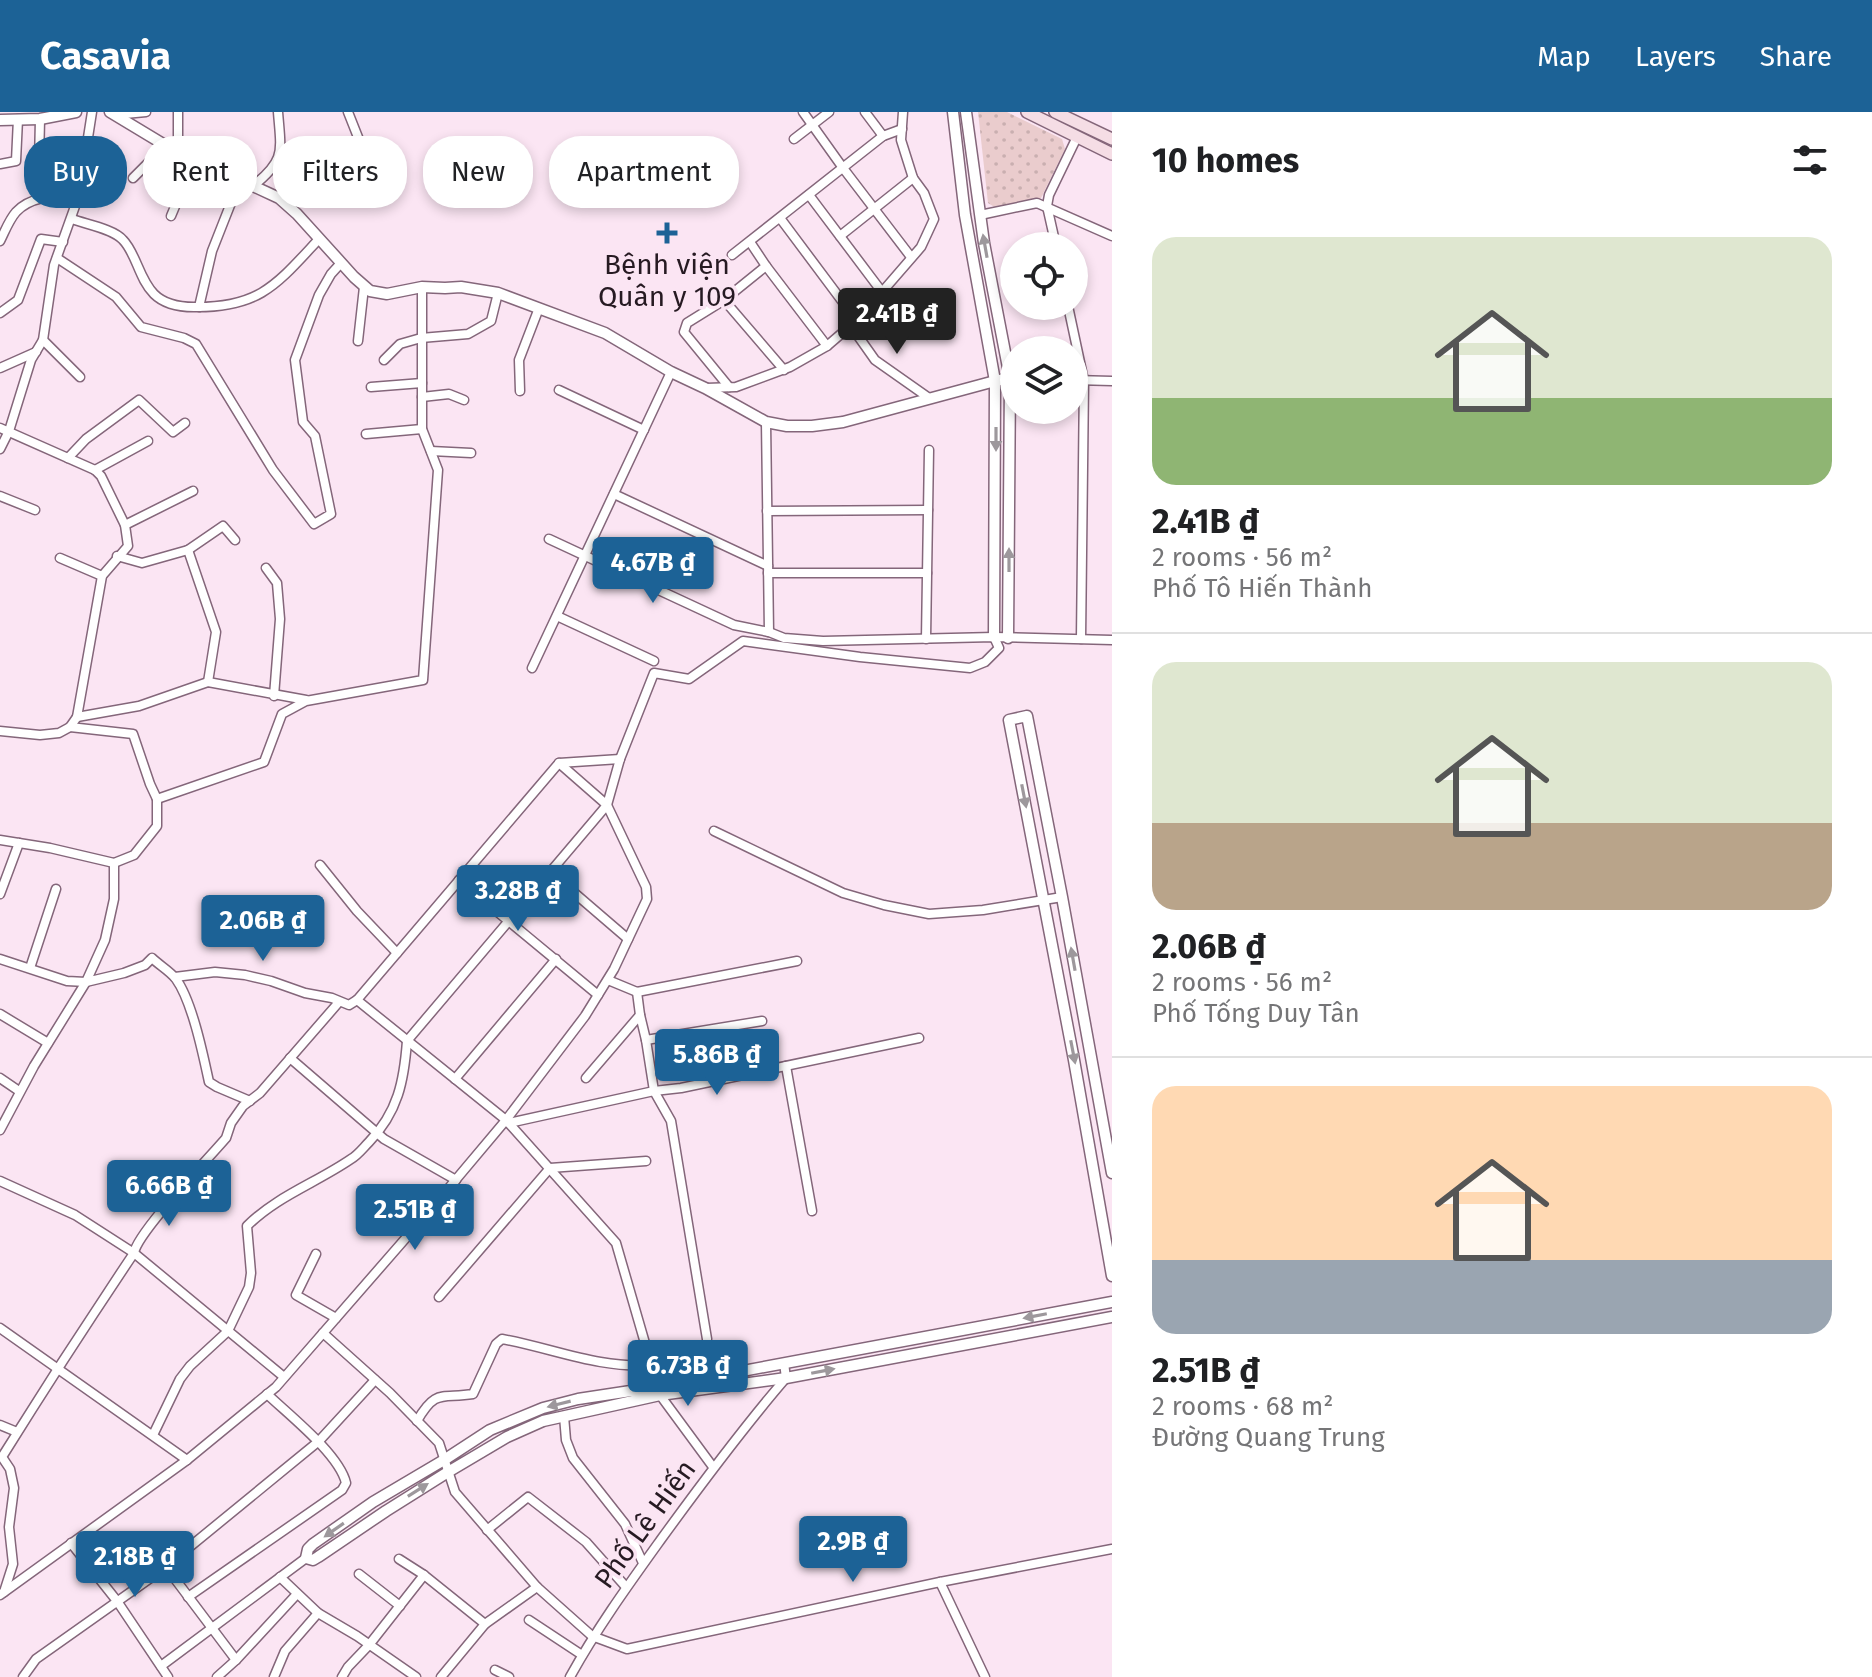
<!DOCTYPE html>
<meta charset="utf-8">
<style>
:root{--surface:#fff;--page:#f2f2f2;--text:#202124;--muted:#757577;--line:#e0e0e0;--accent:#1c6296}
body{margin:0;font-family:"Fira Sans",sans-serif;background:var(--page);color:var(--text);height:100vh;display:flex;flex-direction:column;font-size:30px;white-space:nowrap}
*{box-sizing:border-box;margin:0}
p{font-size:26px;color:var(--muted)}
.icon{flex:none;width:44px;height:44px;fill:none;stroke:currentColor;stroke-width:2;stroke-linecap:round;stroke-linejoin:round}
.map{position:relative;flex:1;overflow:hidden}
.details{display:flex;flex-direction:column;background:var(--surface);width:760px}
.details>*{flex:none}
.guide{position:absolute;left:24px;top:24px;width:760px;height:72px;display:flex;gap:16px}
.controls{position:absolute;left:1000px;top:120px;display:grid;gap:16px}
.controls a{display:grid;place-items:center;width:88px;height:88px;border-radius:50%;background:var(--surface);box-shadow:0 4px 12px #0003;font-size:40px}
.price{position:absolute;translate:-50% -68px;padding:0 18px;border-radius:8px;background:var(--accent);color:#fff;font-size:26px;line-height:52px;filter:drop-shadow(0 2px 4px #0008)}
.price::after{content:'';position:absolute;left:50%;top:48px;width:24px;height:18px;margin-left:-12px;background:inherit;clip-path:polygon(0 0,100% 0,50% 100%)}
.price.on{background:#222;color:#fff}
ul{padding:0;list-style:none}
li{display:grid;align-content:center;gap:16px;height:424px;padding:0 40px}
li+li{border-top:2px solid var(--line)}
li span{display:grid;place-items:center;height:248px;border-radius:24px;color:#555}
li>.icon{margin-inline-start:auto}
span .icon{width:144px;height:144px;fill:#fffc;stroke-width:1}
li b{font-size:34px}
h2{display:flex;justify-content:space-between;align-items:center;height:96px;padding:0 40px;font-size:34px}
.tag{padding:0 28px;border-radius:32px;background:var(--surface);box-shadow:0 4px 12px #0003;font-size:28px;line-height:72px}
.tag.on{background:var(--accent);color:#fff}
header{display:flex;align-items:center;gap:48px;box-sizing:border-box;height:112px;padding:0 40px;background:var(--accent);color:#fff}
header strong{font-size:38px}
nav{display:flex;gap:44px;margin-inline-start:auto;font-size:28px}
main{display:flex;flex:1;min-height:0}
.map>svg:first-child{display:block}
.grass{fill:url(#grass-dots)}
.lines{fill:none;stroke-linecap:round;stroke-linejoin:round}
.minor-casing{stroke:#84667a;stroke-width:11}
.tertiary-casing{stroke:#84667a;stroke-width:13}
.secondary-casing{stroke:#84667a;stroke-width:14}
.minor{stroke:#fff;stroke-width:8}
.tertiary{stroke:#fff;stroke-width:10}
.secondary{stroke:#f5dde5;stroke-width:11}
.oneway{fill:#9d989c}
.poi-dot{fill:#1c6296;stroke:#fbe5f3;stroke-width:3}
.labels{text-anchor:middle;dominant-baseline:central;stroke-width:7;stroke-linejoin:round;paint-order:stroke}
.poi-label{font-size:28px;fill:#261a22;stroke:#fbe5f3}
.street-label{font-size:28px;fill:#261a22;stroke:#fbe5f3}
</style>
<header>
<strong>Casavia</strong>
<nav><a>Map</a><a>Layers</a><a>Share</a></nav>
</header>
<main>
<div class="map">
<svg width="1112" height="1565" viewBox="0 0 1112 1565">
<defs>
<pattern id="grass-dots" width="8" height="8" patternUnits="userSpaceOnUse" patternTransform="scale(2)"><rect width="8" height="8" fill="#eacccd"/><path d="M2 2h.1M6 6h.1" fill="none" stroke="#c9afb0" stroke-width="1.8" stroke-linecap="round"/></pattern>
</defs>
<rect width="100%" height="100%" fill="#fbe5f3"/>
<polygon class="grass" points="978,0 1007,0 1062,27 1065,37 1041,86 996,96 988,91"/>
<g class="lines">
<g class="minor-casing">
<g id="minor">
<polyline points="113,0 125,2 146,0"/>
<polyline points="178,0 178,41"/>
<polyline points="348,0 369,53 356,72"/>
<polyline points="803,0 843,56 911,145"/>
<polyline points="865,0 883,24"/>
<polyline points="794,27 829,0"/>
<polyline points="281,35 311,46"/>
<polyline points="39,51 40,7"/>
<polyline points="0,52 16,49 18,7"/>
<polyline points="133,66 166,33"/>
<path d="M253,74C286,48 281,39 278,0"/>
<polyline points="809,83 882,180"/>
<polyline points="980,103 1037,91 1112,124"/>
<polyline points="171,104 194,49"/>
<polyline points="780,106 857,209"/>
<path d="M72,107C85,112 114,117 123,128C136,141 139,167 154,182C164,192 180,195 194,195C260,196 277,172 319,127"/>
<polyline points="840,124 913,66"/>
<path d="M0,129C5,119 9,108 16,100C32,83 58,84 79,83"/>
<polyline points="750,130 766,154 827,234"/>
<polyline points="1056,134 1047,94 1049,83 1077,25"/>
<polyline points="732,143 883,24 902,17"/>
<polyline points="57,146 116,185 141,215 184,226 196,232 273,358 314,412 331,402 315,324 303,310 295,248 319,183 331,162 341,151"/>
<polyline points="724,188 784,258"/>
<polyline points="1068,194 1084,269 1081,527"/>
<polyline points="199,195 212,139 240,68"/>
<polyline points="0,201 18,188 41,127 63,130"/>
<polyline points="851,214 875,248 929,286"/>
<polyline points="43,228 80,265"/>
<polyline points="358,229 364,175"/>
<polyline points="384,248 400,232 421,226 468,222 491,209 498,181"/>
<polyline points="0,256 36,240"/>
<polyline points="1074,268 1112,269"/>
<polyline points="371,275 422,271"/>
<polyline points="729,275 684,220 687,211 724,188 766,154"/>
<polyline points="706,276 736,275 790,255 827,234 870,197 882,180 921,135 934,107 924,81 913,66 901,28 903,0"/>
<polyline points="559,278 644,318"/>
<polyline points="520,279 519,248 539,196"/>
<polyline points="422,285 449,282 464,288"/>
<polyline points="766,310 769,520"/>
<polyline points="0,316 95,358 101,364 125,413 128,434 102,464 77,605"/>
<polyline points="366,322 422,317"/>
<polyline points="0,337 9,319 31,248 43,228 54,153 79,83 92,0"/>
<polyline points="431,339 471,341"/>
<polyline points="68,346 86,327 139,288 173,320 185,311"/>
<polyline points="95,358 148,329"/>
<polyline points="614,382 768,454"/>
<polyline points="0,384 35,398"/>
<polyline points="767,399 928,398"/>
<polyline points="125,413 193,379"/>
<polyline points="549,427 734,513 769,520 784,526 823,529 994,525 1112,528"/>
<polyline points="188,438 216,520 208,570"/>
<polyline points="117,444 142,451 188,438 223,414 235,428"/>
<polyline points="60,446 102,464"/>
<polyline points="266,456 277,471 280,507 274,584"/>
<polyline points="768,461 927,461"/>
<polyline points="557,504 654,549"/>
<polyline points="926,527 929,338"/>
<polyline points="532,556 671,260"/>
<polyline points="0,619 40,623 59,621 70,615 77,605 139,594 208,570 306,588"/>
<polyline points="559,651 620,647"/>
<polyline points="157,687 264,650 282,602 306,589 423,568 438,358 422,317 422,175"/>
<polyline points="714,719 843,781 884,793 929,802 983,798 1062,785"/>
<polyline points="0,728 50,736 114,751 134,743 157,714 157,687 150,672 133,622 70,615"/>
<polyline points="320,753 357,799 397,841"/>
<polyline points="550,760 628,827"/>
<polyline points="459,768 598,883"/>
<polyline points="0,782 19,731"/>
<path d="M0,847L67,869L86,870L124,861L145,853L152,846C159,853 170,859 176,867C192,889 203,942 209,970L217,975L250,989"/>
<polyline points="30,856 56,777"/>
<polyline points="175,865 215,860 245,863 271,869 305,881 332,886 349,893 357,888"/>
<polyline points="608,868 637,880 797,849"/>
<polyline points="637,880 640,903"/>
<polyline points="357,888 506,1008 616,1131 660,1283 713,1355"/>
<polyline points="0,902 48,931"/>
<polyline points="646,928 654,979 671,1009 707,1227"/>
<polyline points="290,946 384,1027 456,1068"/>
<polyline points="786,954 812,1099"/>
<polyline points="0,966 19,979"/>
<polyline points="586,966 640,903 646,928 762,909"/>
<polyline points="455,967 556,847"/>
<polyline points="509,1011 654,979 681,976 919,926"/>
<polyline points="0,1018 34,954 86,870 105,828 114,787 114,751"/>
<polyline points="0,1069 75,1103 134,1141 284,1265"/>
<polyline points="316,1142 296,1183 336,1206"/>
<polyline points="439,1185 550,1056 646,1049"/>
<polyline points="0,1216 187,1348"/>
<polyline points="323,1221 390,1281 439,1331 455,1380 537,1475 592,1524 627,1537 940,1470 1112,1437"/>
<polyline points="564,1304 566,1328 573,1346 625,1412 643,1451"/>
<path d="M417,1309C436,1276 442,1287 473,1282L496,1232L502,1227C552,1236 600,1257 651,1253"/>
<polyline points="0,1313 17,1320"/>
<path d="M153,1323L180,1267L190,1254L228,1219L249,1175L251,1161L247,1114C277,1084 316,1071 351,1047C358,1043 363,1036 369,1030C398,1000 404,969 407,929L607,693L620,647L654,561L689,567L743,529L860,545L970,556L985,550L999,536L994,525"/>
<polyline points="487,1418 528,1385 586,1430 626,1475"/>
<polyline points="71,1431 117,1489 168,1565"/>
<polyline points="399,1447 424,1463 485,1512"/>
<polyline points="166,1455 236,1548"/>
<polyline points="359,1462 400,1494"/>
<polyline points="280,1465 318,1501 357,1524 416,1565"/>
<polyline points="940,1470 985,1565"/>
<path d="M4,1480L13,1452L9,1415L14,1376L10,1357L2,1345C45,1276 89,1208 134,1141C137,1121 208,1047 226,1026L231,1011L243,994L260,981L339,890"/>
<polyline points="0,1483 187,1348 276,1275 432,1096 506,1008 585,904 614,857 647,787 646,775 607,693 559,651 357,888"/>
<path d="M188,1485L342,1378L346,1371C339,1342 289,1303 267,1282"/>
<polyline points="529,1508 582,1543"/>
<polyline points="161,1554 306,1446"/>
<polyline points="495,1558 509,1565"/>
<polyline points="23,1565 36,1547 159,1460 319,1329 375,1268"/>
<polyline points="217,1565 236,1548 297,1482"/>
<polyline points="274,1565 285,1539 318,1501"/>
<polyline points="342,1565 348,1555 369,1533 424,1463"/>
<polyline points="441,1565 485,1512 537,1475"/>
<path d="M570,1565C597,1516 629,1472 662,1426C702,1371 742,1317 786,1266L784,1251"/>
</g>
</g>
<g class="tertiary-casing">
<g id="tertiary">
<polyline points="110,0 178,41 220,62 240,68 279,86 297,102 354,165 370,179 387,182 422,175 445,176 461,175 498,181 605,221 671,260 705,276 766,310 787,314 812,314 843,310 995,269 1010,266"/>
<polyline points="953,0 965,103 995,269 994,525"/>
<polyline points="966,0 984,131 1010,266 1008,526"/>
<polyline points="0,8 40,7 76,0"/>
<polyline points="1112,1061 1062,785 1027,604 1009,608 1074,948 1112,1164"/>
<polyline points="1112,1190 657,1275 578,1287 543,1296 490,1318 444,1348 373,1390 313,1432 308,1437 306,1446 313,1448 318,1445 386,1399 448,1360 507,1325 543,1309 660,1283 786,1266 1112,1205"/>
</g>
</g>
<g class="secondary-casing">
<g id="secondary">
<polyline points="1027,0 1112,42"/>
<polyline points="1055,0 1112,27"/>
</g>
</g>
<use href="#minor" class="minor"/>
<use href="#tertiary" class="tertiary"/>
<use href="#secondary" class="secondary"/>
</g>
<defs><path id="oneway-solid" d="M-6-.8H1V-3.2L6.5 0L1 3.2V.8H-6Z" transform="scale(2)"/></defs>
<g class="oneway">
<use href="#oneway-solid" transform="translate(985 134) rotate(-100)"/>
<use href="#oneway-solid" transform="translate(996 327) rotate(90)"/>
<use href="#oneway-solid" transform="translate(1009 448) rotate(-90)"/>
<use href="#oneway-solid" transform="translate(1024 684) rotate(79)"/>
<use href="#oneway-solid" transform="translate(1073 847) rotate(-100)"/>
<use href="#oneway-solid" transform="translate(1073 940) rotate(79)"/>
<use href="#oneway-solid" transform="translate(1035 1204) rotate(169)"/>
<use href="#oneway-solid" transform="translate(823 1259) rotate(-11)"/>
<use href="#oneway-solid" transform="translate(559 1292) rotate(166)"/>
<use href="#oneway-solid" transform="translate(418 1378) rotate(-32)"/>
<use href="#oneway-solid" transform="translate(334 1418) rotate(145)"/>
</g>
<path class="poi-dot" d="M663 109h8v8h8v8h-8v8h-8v-8h-8v-8h8z"/>
<g class="labels">
<g class="poi-label">
<text x="667" y="152">Bệnh viện<tspan x="667" dy="32">Quân y 109</tspan></text>
</g>
<g class="street-label">
<text transform="translate(645 1412) rotate(-54)">Phố Lê Hiến</text>
</g>
</g>
</svg>
<div class="controls">
<a><svg class="icon" aria-label="locate" viewBox="0 0 24 24"><circle cx="12" cy="12" r="6"/><path d="M12 2v4M12 18v4M2 12h4M18 12h4"/></svg></a>
<a><svg class="icon" aria-label="layers" viewBox="0 0 24 24"><path d="M12 4l9 5-9 5-9-5zM3 14l9 5 9-5"/></svg></a>
</div>
<b class="price on" style="left:897px;top:244px">2.41B ₫</b>
<b class="price" style="left:653px;top:493px">4.67B ₫</b>
<b class="price" style="left:518px;top:821px">3.28B ₫</b>
<b class="price" style="left:263px;top:851px">2.06B ₫</b>
<b class="price" style="left:717px;top:985px">5.86B ₫</b>
<b class="price" style="left:169px;top:1116px">6.66B ₫</b>
<b class="price" style="left:415px;top:1140px">2.51B ₫</b>
<b class="price" style="left:688px;top:1296px">6.73B ₫</b>
<b class="price" style="left:853px;top:1472px">2.9B ₫</b>
<b class="price" style="left:135px;top:1487px">2.18B ₫</b>
<div class="guide">
<a class="tag on">Buy</a>
<a class="tag">Rent</a>
<a class="tag">Filters</a>
<a class="tag">New</a>
<a class="tag">Apartment</a>
</div>
</div>
<section class="details">
<h2>10 homes<svg class="icon" aria-label="filters" viewBox="0 0 24 24"><path d="M4 7h16M4 17h16"/><circle cx="9" cy="7" r="2"/><circle cx="15" cy="17" r="2"/></svg></h2>
<ul>
<li><span style="background:linear-gradient(#dfe7d0 65%,#8fb573 0)"><svg class="icon" aria-label="home" viewBox="0 0 24 24"><path d="M3 11l9-7 9 7M6 9v11h12V9"/></svg></span><div><b>2.41B ₫</b><p>2 rooms · 56 m²</p><p>Phố Tô Hiến Thành</p></div></li>
<li><span style="background:linear-gradient(#dfe7d0 65%,#b9a48a 0)"><svg class="icon" aria-label="home" viewBox="0 0 24 24"><path d="M3 11l9-7 9 7M6 9v11h12V9"/></svg></span><div><b>2.06B ₫</b><p>2 rooms · 56 m²</p><p>Phố Tống Duy Tân</p></div></li>
<li><span style="background:linear-gradient(#ffd9b3 70%,#9aa5b1 0)"><svg class="icon" aria-label="home" viewBox="0 0 24 24"><path d="M3 11l9-7 9 7M6 9v11h12V9"/></svg></span><div><b>2.51B ₫</b><p>2 rooms · 68 m²</p><p>Đường Quang Trung</p></div></li>
</ul>
</section>
</main>
